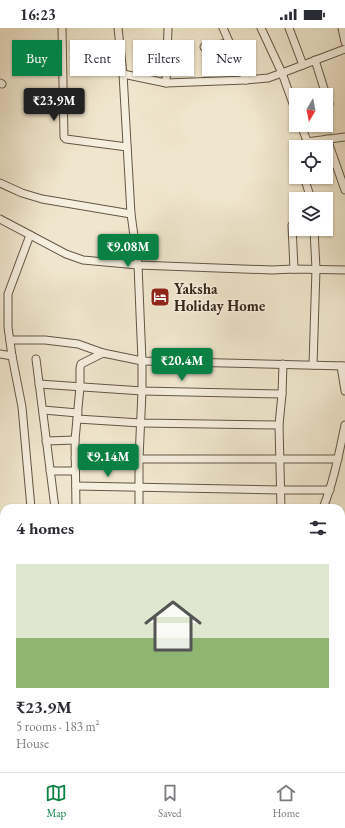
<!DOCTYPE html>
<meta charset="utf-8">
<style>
:root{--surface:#fff;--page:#f7f7f7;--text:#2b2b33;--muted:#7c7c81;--line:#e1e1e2;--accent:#0b8043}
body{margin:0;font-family:"EB Garamond",serif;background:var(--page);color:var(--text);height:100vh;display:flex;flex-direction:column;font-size:15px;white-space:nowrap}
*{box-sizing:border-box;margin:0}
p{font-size:13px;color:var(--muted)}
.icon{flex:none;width:22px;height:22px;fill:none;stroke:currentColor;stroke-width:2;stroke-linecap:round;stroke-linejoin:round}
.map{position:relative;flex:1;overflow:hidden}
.drawer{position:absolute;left:0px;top:476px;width:345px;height:268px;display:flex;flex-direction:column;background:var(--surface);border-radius:12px 12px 0 0;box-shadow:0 1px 3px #0004}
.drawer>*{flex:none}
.guide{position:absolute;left:12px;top:12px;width:321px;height:36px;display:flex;gap:8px}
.needle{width:26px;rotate:190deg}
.tools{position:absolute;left:289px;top:60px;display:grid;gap:8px}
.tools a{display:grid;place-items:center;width:44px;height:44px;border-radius:0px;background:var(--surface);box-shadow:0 1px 3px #0004;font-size:20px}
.price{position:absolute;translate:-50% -34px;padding:0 9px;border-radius:4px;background:var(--accent);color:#fff;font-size:13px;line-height:26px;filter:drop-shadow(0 1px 2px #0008)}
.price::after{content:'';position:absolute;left:50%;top:24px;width:12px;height:9px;margin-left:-6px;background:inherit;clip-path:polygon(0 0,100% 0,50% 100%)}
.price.current{background:#222;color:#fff}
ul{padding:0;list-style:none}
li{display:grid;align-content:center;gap:8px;height:212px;padding:0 16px}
li span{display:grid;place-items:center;height:124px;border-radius:0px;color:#555}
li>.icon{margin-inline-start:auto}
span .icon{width:72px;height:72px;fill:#fffc;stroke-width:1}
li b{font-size:17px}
h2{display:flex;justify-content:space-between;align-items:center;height:48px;padding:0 16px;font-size:17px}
.chip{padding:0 14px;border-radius:0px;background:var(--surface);box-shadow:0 1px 3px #0004;font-size:14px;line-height:36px}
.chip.current{background:var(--accent);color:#fff}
.status{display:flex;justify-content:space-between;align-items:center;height:28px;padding:0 20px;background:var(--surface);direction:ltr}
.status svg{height:11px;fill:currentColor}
.dock{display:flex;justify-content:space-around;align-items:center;height:56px;border-top:1px solid var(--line);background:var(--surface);font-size:11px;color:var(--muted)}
.dock a{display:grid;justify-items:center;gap:2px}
.dock .current{color:var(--accent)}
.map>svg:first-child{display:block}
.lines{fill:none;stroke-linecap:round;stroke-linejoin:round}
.street-casing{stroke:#645744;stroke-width:9}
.highway-casing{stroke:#362716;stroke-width:15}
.street{stroke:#f5efde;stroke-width:7}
.highway{stroke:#efe7cd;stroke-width:13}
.labels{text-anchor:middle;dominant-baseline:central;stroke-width:3;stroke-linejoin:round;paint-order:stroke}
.poi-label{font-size:15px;font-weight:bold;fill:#362716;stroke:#f5efde;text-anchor:start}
</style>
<div class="status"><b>16:23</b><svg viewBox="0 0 49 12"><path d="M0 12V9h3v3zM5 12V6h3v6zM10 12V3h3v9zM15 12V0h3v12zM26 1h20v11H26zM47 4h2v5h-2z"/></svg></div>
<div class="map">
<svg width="345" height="744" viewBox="0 0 345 744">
<rect width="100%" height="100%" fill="#efe7cd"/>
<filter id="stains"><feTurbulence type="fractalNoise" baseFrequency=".005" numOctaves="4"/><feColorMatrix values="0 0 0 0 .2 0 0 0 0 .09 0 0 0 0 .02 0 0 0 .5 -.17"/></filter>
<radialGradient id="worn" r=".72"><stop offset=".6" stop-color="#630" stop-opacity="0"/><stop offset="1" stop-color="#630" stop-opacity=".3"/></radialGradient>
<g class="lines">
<g class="street-casing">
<g id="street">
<polyline points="62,0 64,109 66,111 127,119"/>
<polyline points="118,0 123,46 131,186 138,237 142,333 142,363 139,431 139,480"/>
<polyline points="223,0 246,52"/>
<polyline points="261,0 282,45 296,84"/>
<polyline points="289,0 303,37"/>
<polyline points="342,0 345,14"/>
<polyline points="204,19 229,15"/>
<polyline points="315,32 326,67"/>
<polyline points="123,46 166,55 246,52 268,50 282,45 345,21"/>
<polyline points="0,55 2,56"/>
<polyline points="166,55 168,0"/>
<polyline points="326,67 329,76"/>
<polyline points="327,111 345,162"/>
<polyline points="306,114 345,109"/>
<polyline points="300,119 307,113 301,97"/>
<polyline points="296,122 295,125 296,128"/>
<polyline points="304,149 311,171"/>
<polyline points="0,155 22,165 42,171 131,186"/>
<polyline points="0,191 66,226 83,232 138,237 272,242 294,241 345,242"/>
<polyline points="292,197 294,241"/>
<polyline points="30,207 8,266 8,299 12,328 22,379 31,480"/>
<polyline points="10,312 45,312 78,316 103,325 142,333 345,338"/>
<polyline points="0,326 12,328"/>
<polyline points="36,331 55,480"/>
<polyline points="313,337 316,241 314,201"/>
<polyline points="341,338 345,363"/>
<polyline points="39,356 142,363 282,366"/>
<polyline points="43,382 78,385"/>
<polyline points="77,391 141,395 279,397"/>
<polyline points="46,413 75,412"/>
<polyline points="75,430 139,431 338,431"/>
<polyline points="50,443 75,443"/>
<polyline points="76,458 281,462 330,462"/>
<polyline points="76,480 75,412 80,359 80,340 81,336 103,325"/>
<polyline points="281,480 279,397 282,366 283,336"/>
<path d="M323,480C334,453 339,425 345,397"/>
<polyline points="341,501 345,502"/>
<polyline points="0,510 4,509"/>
<polyline points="0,692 4,676"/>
<polyline points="76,744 76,740"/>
<polyline points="124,744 128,740"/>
<polyline points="161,744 164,740"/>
<polyline points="220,744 222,740"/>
<polyline points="249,744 251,740"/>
<polyline points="309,744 311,740"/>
</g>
</g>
<g class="highway-casing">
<g id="highway">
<polyline points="341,552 345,552"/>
<polyline points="341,569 345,568"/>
<polyline points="0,585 4,583"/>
<polyline points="0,601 4,600"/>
</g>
</g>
<use href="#street" class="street"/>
<use href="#highway" class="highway"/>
</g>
<defs>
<g id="hotel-square" transform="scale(1)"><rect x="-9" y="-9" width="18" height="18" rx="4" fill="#8f2418" stroke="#f5efde"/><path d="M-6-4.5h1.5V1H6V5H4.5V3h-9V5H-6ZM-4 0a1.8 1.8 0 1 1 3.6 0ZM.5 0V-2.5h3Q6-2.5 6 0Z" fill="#fff"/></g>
</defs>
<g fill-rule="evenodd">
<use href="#hotel-square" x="160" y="269"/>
</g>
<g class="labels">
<g class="poi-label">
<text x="174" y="260">Yaksha<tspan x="174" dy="17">Holiday Home</tspan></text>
</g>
</g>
<rect width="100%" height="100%" filter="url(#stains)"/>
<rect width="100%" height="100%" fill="url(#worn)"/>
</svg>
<div class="tools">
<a><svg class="needle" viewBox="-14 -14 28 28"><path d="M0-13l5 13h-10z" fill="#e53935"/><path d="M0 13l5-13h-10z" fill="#7c7c81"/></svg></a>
<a><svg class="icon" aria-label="locate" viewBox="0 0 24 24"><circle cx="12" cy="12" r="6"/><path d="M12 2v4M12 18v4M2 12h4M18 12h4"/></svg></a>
<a><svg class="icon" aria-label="layers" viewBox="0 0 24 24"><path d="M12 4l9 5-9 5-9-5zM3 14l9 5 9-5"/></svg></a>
</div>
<b class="price current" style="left:54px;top:94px">₹23.9M</b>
<b class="price" style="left:128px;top:240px">₹9.08M</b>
<b class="price" style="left:182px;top:354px">₹20.4M</b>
<b class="price" style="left:108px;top:450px">₹9.14M</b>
<div class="guide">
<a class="chip current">Buy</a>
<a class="chip">Rent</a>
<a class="chip">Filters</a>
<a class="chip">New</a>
</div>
<section class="drawer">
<h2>4 homes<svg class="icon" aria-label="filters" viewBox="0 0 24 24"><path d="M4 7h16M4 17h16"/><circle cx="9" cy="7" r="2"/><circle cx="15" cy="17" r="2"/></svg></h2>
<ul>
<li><span style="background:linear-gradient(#dfe7d0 60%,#8fb573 0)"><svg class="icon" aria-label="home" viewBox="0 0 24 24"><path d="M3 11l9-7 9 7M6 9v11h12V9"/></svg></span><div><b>₹23.9M</b><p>5 rooms · 183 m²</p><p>House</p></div></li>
</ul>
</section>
</div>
<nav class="dock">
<a class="current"><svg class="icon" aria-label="map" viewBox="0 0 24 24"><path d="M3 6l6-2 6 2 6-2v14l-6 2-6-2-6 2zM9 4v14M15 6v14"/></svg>Map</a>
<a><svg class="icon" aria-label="saved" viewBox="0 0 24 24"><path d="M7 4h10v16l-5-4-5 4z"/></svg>Saved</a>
<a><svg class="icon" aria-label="home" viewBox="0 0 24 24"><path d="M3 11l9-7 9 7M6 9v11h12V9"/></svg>Home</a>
</nav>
